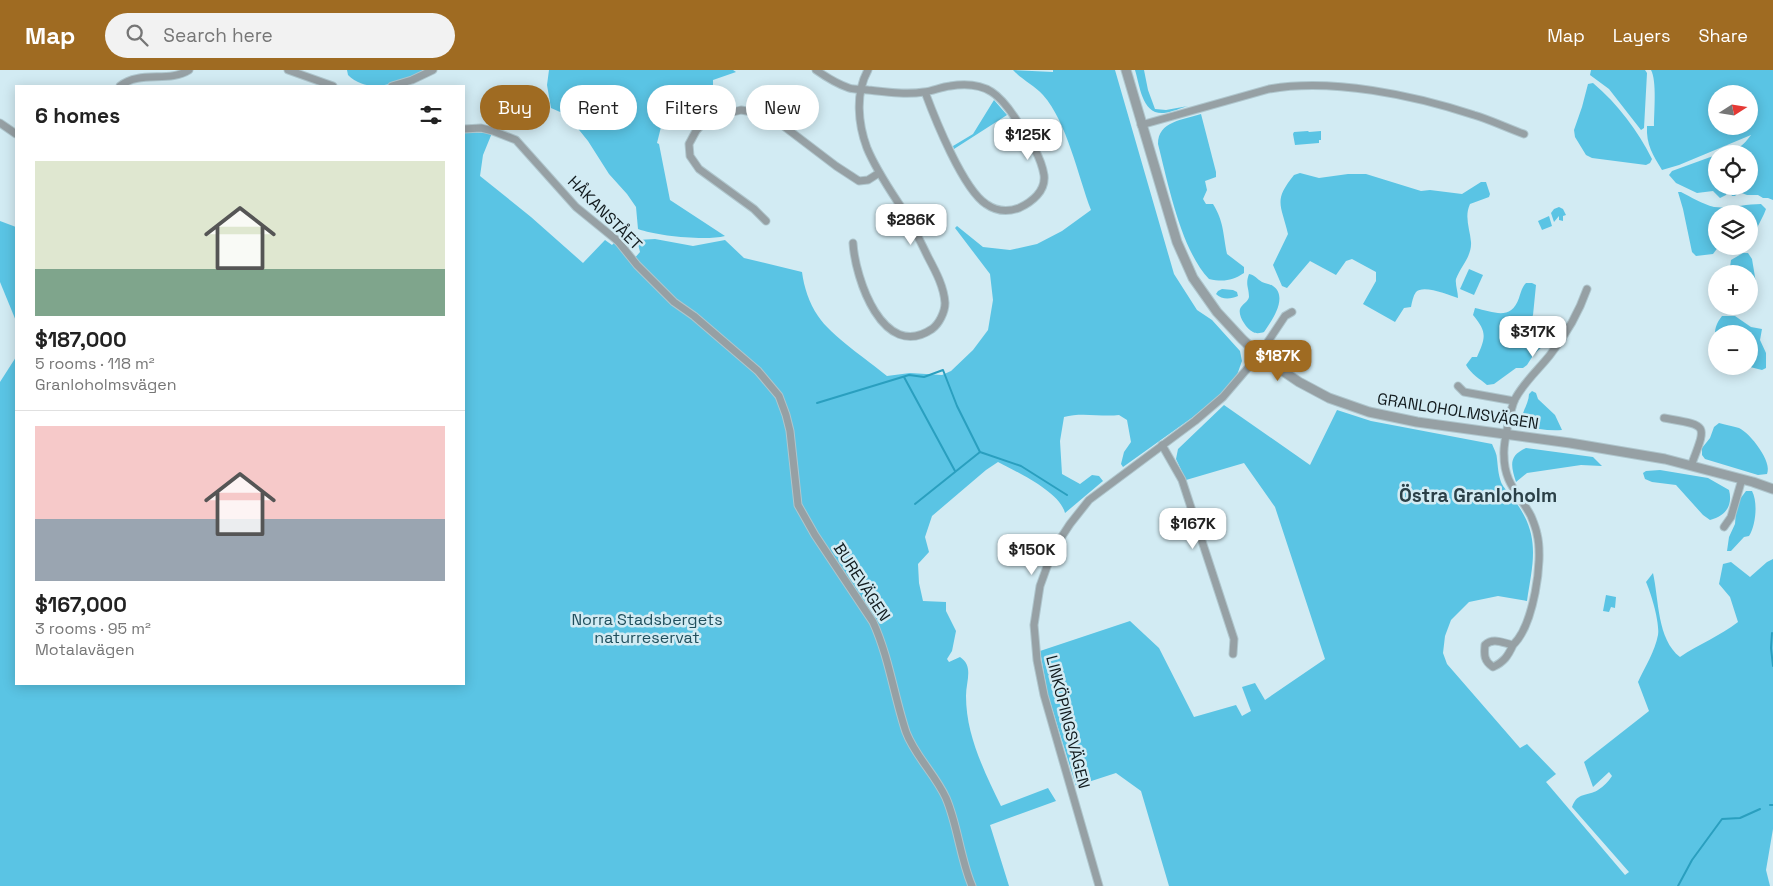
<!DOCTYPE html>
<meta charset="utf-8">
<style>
:root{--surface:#fff;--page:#f2f2f2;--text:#222;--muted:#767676;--line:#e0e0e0;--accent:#9f6b22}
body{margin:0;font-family:"Space Grotesk",sans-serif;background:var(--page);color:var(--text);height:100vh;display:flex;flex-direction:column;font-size:19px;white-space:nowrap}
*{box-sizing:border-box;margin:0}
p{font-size:16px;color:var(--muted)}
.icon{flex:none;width:28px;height:28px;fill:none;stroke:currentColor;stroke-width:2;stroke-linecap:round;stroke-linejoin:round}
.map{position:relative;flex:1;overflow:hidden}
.side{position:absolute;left:15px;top:15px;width:450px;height:600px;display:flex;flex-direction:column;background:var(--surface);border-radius:0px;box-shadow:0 2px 12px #0003}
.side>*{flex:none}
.guide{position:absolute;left:480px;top:15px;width:475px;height:45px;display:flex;gap:10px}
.needle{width:32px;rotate:78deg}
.tools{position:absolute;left:1708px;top:15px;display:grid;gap:10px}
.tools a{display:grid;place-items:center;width:50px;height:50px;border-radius:50%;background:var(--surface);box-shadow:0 2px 12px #0003;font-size:25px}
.price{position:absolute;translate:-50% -42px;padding:0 11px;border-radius:10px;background:#fff;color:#222;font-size:16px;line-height:32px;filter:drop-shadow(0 1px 2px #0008)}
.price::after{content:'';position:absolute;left:50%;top:30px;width:15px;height:11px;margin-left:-8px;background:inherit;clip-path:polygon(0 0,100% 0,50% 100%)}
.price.selected{background:var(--accent);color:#fff}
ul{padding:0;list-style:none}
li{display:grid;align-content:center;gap:10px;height:265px;padding:0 20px}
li+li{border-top:1px solid var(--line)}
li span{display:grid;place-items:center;height:155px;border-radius:0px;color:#555}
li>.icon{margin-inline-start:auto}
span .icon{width:90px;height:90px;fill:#fffc;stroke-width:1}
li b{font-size:21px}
h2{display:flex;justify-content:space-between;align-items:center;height:60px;padding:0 20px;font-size:21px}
.chip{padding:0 18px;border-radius:22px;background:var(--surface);box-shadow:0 2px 12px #0003;font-size:18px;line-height:45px}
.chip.selected{background:var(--accent);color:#fff}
header{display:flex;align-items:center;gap:30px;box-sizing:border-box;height:70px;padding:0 25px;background:var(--accent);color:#fff}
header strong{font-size:24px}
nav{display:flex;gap:28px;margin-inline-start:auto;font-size:18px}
.search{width:350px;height:45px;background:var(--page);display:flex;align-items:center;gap:12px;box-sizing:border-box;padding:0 18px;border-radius:28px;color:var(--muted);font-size:19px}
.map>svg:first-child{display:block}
.green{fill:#5ac4e4;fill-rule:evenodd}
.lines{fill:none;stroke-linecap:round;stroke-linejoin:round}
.stream{stroke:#2a9fbf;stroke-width:2}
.minor-casing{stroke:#afc6cd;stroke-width:9}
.tertiary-casing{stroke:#afc6cd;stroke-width:11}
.minor{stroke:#96a0a4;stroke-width:7}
.tertiary{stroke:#96a0a4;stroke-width:9}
.labels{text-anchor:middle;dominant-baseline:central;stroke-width:5;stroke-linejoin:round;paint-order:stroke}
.street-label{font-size:16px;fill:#121b1e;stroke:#d2ebf3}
.park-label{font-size:16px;fill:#204f5d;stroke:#d2ebf3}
.quarter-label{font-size:19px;font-weight:bold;fill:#2b4047;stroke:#d2ebf3}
</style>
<header>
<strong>Map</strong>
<div class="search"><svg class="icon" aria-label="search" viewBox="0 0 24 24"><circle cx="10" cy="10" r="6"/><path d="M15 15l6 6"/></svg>Search here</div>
<nav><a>Map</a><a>Layers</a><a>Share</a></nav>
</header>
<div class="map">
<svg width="1773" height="816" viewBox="0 0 1773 816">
<rect width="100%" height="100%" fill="#d2ebf3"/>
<g class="green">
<path d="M347,0H422V2C399,13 368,25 348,5Z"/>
<path d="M549,0H733L736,2L713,10V29L718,44L715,45L697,18L689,16L665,41L657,73L659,74L670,130L725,166C706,171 657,166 638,159L636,137L627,124L609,104L588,71L567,45L551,38L547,15Z"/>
<path d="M1013,0L1053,2V0H1115L1174,204L1197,240L1212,250L1240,281L1242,291L1237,305L1221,324L1193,347L1123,397L1121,394L1124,382L1131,372L1127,350L1119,345C1101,347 1081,342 1064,347L1060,371L1062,404L1080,414L1092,405L1099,406L1103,411L1065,443C1060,422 1017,402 998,392L986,400L932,446L925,467L929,482L918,494L919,513L923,531L946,532V541L956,561L952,581L947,589L949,592L960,587C974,596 966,611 966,626C966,665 984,701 1001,736L1048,718L1056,731L990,755L1009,816H0V312L16,287V614H464V62L492,63L483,85L480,106L531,147L583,193L605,170L612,175L614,173L632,191L640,182L637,170L655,169L693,176L725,170L744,188L802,202C804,217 809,233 818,246C831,266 868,290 887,306L910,303L942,305L951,301L973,280L988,260L993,230L990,204L955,158L957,156L983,177L1010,180L1037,174L1062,161L1091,140C1078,106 1067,52 1043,25C1034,15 1022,10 1013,0Z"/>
<path d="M1135,0H1144L1148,20L1155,39L1166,40L1188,36C1181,38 1172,42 1164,43C1142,45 1140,16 1135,0Z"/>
<polygon points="1591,0 1645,0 1647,3 1644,58 1641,60 1609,19 1590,5"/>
<path d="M1651,0H1773V130L1768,128H1763L1758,125H1747L1739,122L1735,126H1732L1730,122H1727L1726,125L1720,128L1713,121L1697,123L1676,113L1669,105L1672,101L1716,85V116H1749V84H1723C1735,82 1744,75 1751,65L1679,95L1662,100C1653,85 1646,75 1647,56H1654C1654,42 1657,11 1651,0ZM1716,24H1749V56H1716Z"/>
<path d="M1593,13C1618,34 1638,61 1652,89L1650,93L1646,95L1592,88L1586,85L1575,67L1574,60L1582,37L1588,14Z"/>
<polygon points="994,30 1007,45 954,79 953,76 973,64"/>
<path d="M1201,44L1216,102V107L1205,111L1207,120L1203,129L1206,134H1213C1224,152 1223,164 1227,184L1244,197V203C1232,211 1223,212 1209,209C1181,180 1168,113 1158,74C1158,51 1183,50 1201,44Z"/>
<polygon points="1308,61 1309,62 1321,61 1321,70 1319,70 1319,73 1295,75 1293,64 1294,62"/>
<path d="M1300,103L1319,108L1348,104H1366L1421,121L1430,120L1462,124L1481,112H1486L1490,124L1489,127L1470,134C1464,147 1470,159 1471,172C1472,186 1461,196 1456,209C1455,214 1458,222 1458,228C1449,225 1423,214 1416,222C1413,226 1412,232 1411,237L1404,238L1395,252L1363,234L1376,211V202L1352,189L1346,191L1336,205L1310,191L1287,218L1282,216L1273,195L1288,164C1281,134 1273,131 1294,105Z"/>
<path d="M1678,122H1681C1691,127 1702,134 1714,137C1729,139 1745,134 1761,134L1766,139L1764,144L1757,158L1754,171L1749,175V144H1716V176H1719L1713,184L1696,186L1692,182L1683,139Z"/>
<polygon points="1559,137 1563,139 1566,145 1563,146 1563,151 1559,150 1559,146 1554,152 1551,143 1554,139"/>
<polygon points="1549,146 1552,156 1542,160 1538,151"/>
<polygon points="0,151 16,157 16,251 0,212"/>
<polygon points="1743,183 1748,183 1752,189 1757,219 1755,224 1749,223 1749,204 1729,204 1731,190"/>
<polygon points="1469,199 1483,205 1474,225 1460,219"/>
<path d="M1249,204C1255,205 1257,209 1262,212C1266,214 1270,214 1273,216C1289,227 1271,252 1264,262C1261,263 1256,264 1253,262C1246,258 1238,246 1240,239C1242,234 1248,232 1249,227C1249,217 1245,215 1249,204Z"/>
<path d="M1526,213H1532L1536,215L1533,245L1528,255L1530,264L1535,268L1540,270L1546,267L1550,270L1534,284L1527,295L1523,298H1516L1494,314L1487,315C1480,309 1471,304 1466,295L1472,287H1477C1486,267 1487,262 1473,245L1475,238C1494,242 1511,251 1519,228C1521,222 1522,217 1526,213Z"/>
<path d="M1222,219L1233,220L1237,222L1238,226C1231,229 1222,230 1216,224L1218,221Z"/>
<path d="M1722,246H1735L1751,257L1762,259L1760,270L1766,283V298L1762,300L1746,296H1749V264H1716V269C1713,261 1717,252 1722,246Z"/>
<path d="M1532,321L1536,323L1538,329L1555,345L1562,360C1548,361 1536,359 1523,354C1519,344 1529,335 1529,324Z"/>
<path d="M1224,335L1310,395L1337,340L1371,351L1492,374C1494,379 1497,384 1497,389C1498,397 1498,403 1501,412C1503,418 1517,432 1521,440C1540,471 1532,497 1527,531L1498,526L1469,532L1451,550L1445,566L1443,583L1447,594L1520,678L1527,674L1556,704L1546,712L1625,805L1629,802L1572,737C1578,721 1587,727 1598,720C1604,716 1608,712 1612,706L1609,702L1593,717L1584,692L1649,641L1638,612C1645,597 1655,581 1658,565C1660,553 1651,523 1646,512L1653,503C1659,530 1657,569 1680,587C1699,574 1720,566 1738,552L1730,527L1719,514L1723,494L1731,492L1750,507L1767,492L1773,489V759L1766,800L1770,816H1169L1141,721L1116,703L1076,716L1048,625L1040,581L1130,551L1159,578L1194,647L1236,635L1242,646L1251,641L1242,617L1255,613L1265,630L1325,589L1275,437L1244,393L1186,410L1176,389L1178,379Z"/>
<path d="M1719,353C1725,355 1733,356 1739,358C1750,363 1773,392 1767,404L1758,405L1705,389L1702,385V378L1710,368L1714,357Z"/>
<path d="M1526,378L1593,387L1602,396L1581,395L1527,403L1516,412C1511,396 1508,386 1526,378Z"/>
<path d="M1660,400L1708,408L1729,420C1733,435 1726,446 1710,450L1703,445L1676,415L1652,412L1645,409L1643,403L1646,401Z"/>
<path d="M1746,421H1752C1758,432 1756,455 1749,466L1744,467L1731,481H1727L1729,467L1735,454L1736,441L1740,429Z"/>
<polygon points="1606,525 1616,527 1615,538 1611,537 1609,542 1603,541"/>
</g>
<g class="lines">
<g class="stream">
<polyline points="904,307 955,401"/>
<polyline points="817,333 909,305 924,307 943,300 957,336 980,382"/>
<polyline points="915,434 980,382 1021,396 1067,425"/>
<polyline points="1772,563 1771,578 1773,596"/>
<polyline points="1770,735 1773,735"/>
<polyline points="1678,816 1692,790 1722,749 1740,748 1760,739"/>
</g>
<g class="minor-casing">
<g id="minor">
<polyline points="288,0 333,16"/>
<path d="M816,0C826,7 837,14 849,18C855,20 862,19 868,20C886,22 906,25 924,22C933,21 941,17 950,16C987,10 1001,25 1019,54C1029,69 1041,86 1044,105C1046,121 1032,132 1019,138C1008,142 996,141 986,134C963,119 935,49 925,22"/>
<path d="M120,16C140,0 169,13 189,0"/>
<polyline points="392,16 412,10 433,0"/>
<polyline points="0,53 16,64"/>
<path d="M1141,55L1269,19C1332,8 1413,25 1474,45C1491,50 1507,58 1524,64"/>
<polyline points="464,59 481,58 493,61 516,70 576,137 619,172"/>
<polyline points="766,151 754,139 699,99 690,86 689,74 696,61 704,52 717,46 741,40 769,45 836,96 859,111 868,110 879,103"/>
<path d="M617,170L637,195L674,232L694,246L758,301L779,326L786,345L790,361L798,435L815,465L873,552C889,587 894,626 906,662C915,686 935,704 946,728C958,756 960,788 972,816"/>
<path d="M853,173C855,208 883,292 932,259C939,254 945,242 945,233C944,217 936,202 928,187C920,171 913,155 903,140C890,120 876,100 867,78C858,54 855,23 868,0"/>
<polyline points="1458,316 1464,322 1514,331"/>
<path d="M1664,348C1709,356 1707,353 1691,396"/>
<polyline points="1162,375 1182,410 1234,569 1233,584"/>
<polyline points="1724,457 1731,447 1742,409"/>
<path d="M1513,575C1508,586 1504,592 1493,597C1484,591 1484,585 1485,575C1493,567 1503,573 1513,575C1533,556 1544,491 1537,464C1536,458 1533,451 1531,446C1519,423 1504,414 1504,385C1503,375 1511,337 1515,329C1524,312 1539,299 1550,285C1565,266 1579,242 1587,219"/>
<polyline points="1099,816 1044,625 1037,590 1034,555 1040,516 1053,480 1070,454 1089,430 1195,351 1223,327 1259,285 1285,246 1292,242"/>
</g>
</g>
<g class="tertiary-casing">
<polyline id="tertiary" points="1126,0 1177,172 1193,208 1217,242 1242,269 1259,285 1299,312 1329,328 1369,342 1417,352 1570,373 1665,389 1753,412 1773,419"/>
</g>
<use href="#minor" class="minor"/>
<use href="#tertiary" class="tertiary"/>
</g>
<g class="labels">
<g class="street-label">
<text transform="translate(605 143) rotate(45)">HÅKANSTÅET</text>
<text transform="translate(1458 341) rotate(9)">GRANLOHOLMSVÄGEN</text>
<text transform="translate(862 512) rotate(57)">BUREVÄGEN</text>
<text transform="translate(1068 652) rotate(76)">LINKÖPINGSVÄGEN</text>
</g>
<g class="park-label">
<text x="647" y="549">Norra Stadsbergets<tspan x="647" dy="18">naturreservat</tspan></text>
</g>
<g class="quarter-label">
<text x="1478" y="425">Östra Granloholm</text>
</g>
</g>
</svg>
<div class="tools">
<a><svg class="needle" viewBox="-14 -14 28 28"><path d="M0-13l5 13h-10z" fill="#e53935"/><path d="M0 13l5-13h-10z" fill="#767676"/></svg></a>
<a><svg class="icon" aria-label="locate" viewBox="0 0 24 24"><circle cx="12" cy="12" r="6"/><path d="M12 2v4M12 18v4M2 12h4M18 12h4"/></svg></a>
<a><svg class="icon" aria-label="layers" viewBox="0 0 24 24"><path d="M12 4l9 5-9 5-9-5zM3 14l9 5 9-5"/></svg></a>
<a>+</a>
<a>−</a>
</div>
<b class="price" style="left:1028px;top:91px">$125K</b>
<b class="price" style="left:911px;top:176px">$286K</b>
<b class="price" style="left:1533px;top:288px">$317K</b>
<b class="price selected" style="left:1278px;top:312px">$187K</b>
<b class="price" style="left:1193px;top:480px">$167K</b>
<b class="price" style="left:1032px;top:506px">$150K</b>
<div class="guide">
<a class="chip selected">Buy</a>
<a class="chip">Rent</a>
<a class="chip">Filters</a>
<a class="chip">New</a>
</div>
<section class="side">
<h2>6 homes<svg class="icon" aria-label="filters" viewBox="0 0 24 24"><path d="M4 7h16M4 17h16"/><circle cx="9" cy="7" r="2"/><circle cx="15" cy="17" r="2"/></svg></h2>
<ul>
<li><span style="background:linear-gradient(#dfe7d0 70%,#7fa58c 0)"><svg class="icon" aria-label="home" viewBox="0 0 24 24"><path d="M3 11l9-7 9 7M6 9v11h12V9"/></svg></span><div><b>$187,000</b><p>5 rooms · 118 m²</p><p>Granloholmsvägen</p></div></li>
<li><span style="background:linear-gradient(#f6c9c9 60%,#9aa5b1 0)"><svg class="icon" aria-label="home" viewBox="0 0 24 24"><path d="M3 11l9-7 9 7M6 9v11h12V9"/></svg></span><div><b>$167,000</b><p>3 rooms · 95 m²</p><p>Motalavägen</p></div></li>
</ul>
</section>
</div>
